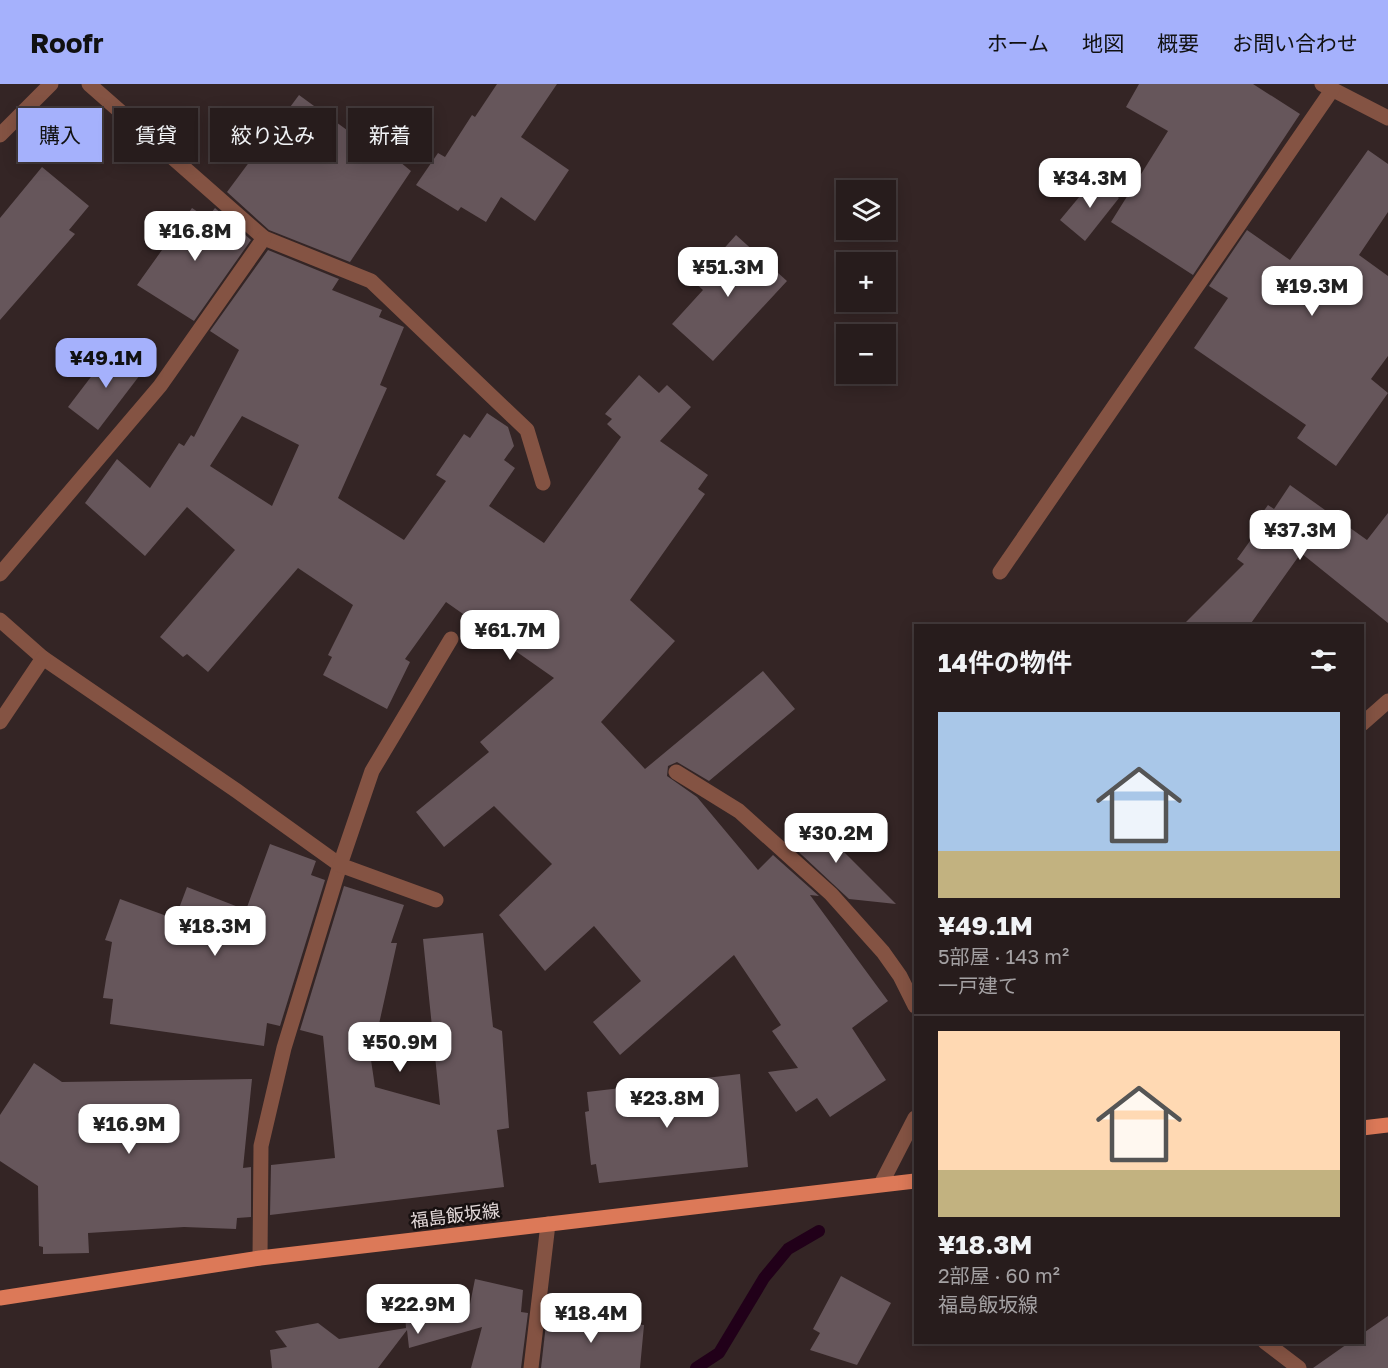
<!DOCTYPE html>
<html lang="ja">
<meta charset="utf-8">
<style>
:root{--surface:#271c1c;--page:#2f2525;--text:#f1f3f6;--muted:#a4a1a3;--line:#433a3b;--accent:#a5b1fc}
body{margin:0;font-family:"Golos Text","Noto Sans JP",sans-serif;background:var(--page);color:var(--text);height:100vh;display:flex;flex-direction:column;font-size:22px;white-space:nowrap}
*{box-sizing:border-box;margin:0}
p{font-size:20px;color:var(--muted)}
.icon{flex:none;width:33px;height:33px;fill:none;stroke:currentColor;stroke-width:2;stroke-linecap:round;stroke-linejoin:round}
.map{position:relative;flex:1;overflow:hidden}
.panel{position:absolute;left:914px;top:540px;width:450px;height:720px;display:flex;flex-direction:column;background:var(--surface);border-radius:0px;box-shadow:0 3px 15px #0003,0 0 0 2px var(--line)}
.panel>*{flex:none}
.top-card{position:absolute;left:18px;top:24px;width:570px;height:54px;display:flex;gap:12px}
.fabs{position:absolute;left:836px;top:96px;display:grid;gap:12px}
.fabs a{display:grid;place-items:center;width:60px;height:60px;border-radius:0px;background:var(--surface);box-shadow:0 3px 15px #0003,0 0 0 2px var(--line);font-size:30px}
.price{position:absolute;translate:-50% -51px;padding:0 14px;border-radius:12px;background:#fff;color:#222;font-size:20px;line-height:39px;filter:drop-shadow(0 2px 3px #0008)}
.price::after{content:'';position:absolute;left:50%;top:36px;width:18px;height:14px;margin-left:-9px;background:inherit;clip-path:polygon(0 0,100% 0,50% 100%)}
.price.current{background:var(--accent);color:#111}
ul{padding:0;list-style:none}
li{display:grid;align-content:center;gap:12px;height:318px;padding:0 24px}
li+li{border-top:2px solid var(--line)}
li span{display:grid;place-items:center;height:186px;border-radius:0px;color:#555}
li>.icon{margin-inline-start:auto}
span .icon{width:108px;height:108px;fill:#fffc;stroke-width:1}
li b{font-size:26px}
h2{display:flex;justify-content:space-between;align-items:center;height:72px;padding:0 24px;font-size:26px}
.tag{padding:0 21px;border-radius:0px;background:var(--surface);box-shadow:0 3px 15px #0003,0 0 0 2px var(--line);font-size:21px;line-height:54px}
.tag.current{background:var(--accent);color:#111}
header{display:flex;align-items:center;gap:36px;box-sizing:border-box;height:84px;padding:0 30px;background:var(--accent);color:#111}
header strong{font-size:28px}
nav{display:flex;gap:33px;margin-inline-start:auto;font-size:21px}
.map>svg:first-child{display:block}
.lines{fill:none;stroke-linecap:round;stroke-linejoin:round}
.stream{stroke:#210019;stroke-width:12}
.building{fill:#66565b;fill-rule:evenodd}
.minor{stroke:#845343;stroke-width:15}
.primary{stroke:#dc7958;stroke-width:15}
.labels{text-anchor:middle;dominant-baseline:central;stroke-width:5;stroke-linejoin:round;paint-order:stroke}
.street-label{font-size:18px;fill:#e3d9d9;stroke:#171010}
</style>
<header>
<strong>Roofr</strong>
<nav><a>ホーム</a><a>地図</a><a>概要</a><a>お問い合わせ</a></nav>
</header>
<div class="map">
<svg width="1388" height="1284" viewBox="0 0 1388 1284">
<rect width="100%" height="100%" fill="#342525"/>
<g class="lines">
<polyline class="stream" points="696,1284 719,1269 764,1194 788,1165 819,1147"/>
</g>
<g class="building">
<polygon points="497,0 557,0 521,53 569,86 535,137 501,113 486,138 461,123 458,127 416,101 438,69 445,73 472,31 475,33"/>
<polygon points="1139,0 1253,0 1300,30 1193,191 1111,138 1168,47 1126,23"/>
<polygon points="299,11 362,57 367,51 411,87 350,178 269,146 227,108"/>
<polygon points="1368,66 1388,80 1388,128 1359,171 1388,192 1388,272 1371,295 1388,309 1336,382 1297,354 1306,341 1194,264 1228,214 1209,202 1247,146 1290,176"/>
<polygon points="42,83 89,122 69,146 75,150 0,236 0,134"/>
<polygon points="1095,94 1119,114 1085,157 1060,136"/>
<polygon points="192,124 207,134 215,124 251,156 194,237 137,201"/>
<polygon points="736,151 787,197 713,277 672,240 703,206 694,198"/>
<path d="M268,166L339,195L332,206L382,226L379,233L404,243L380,301L387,304L338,414L404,456L446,397L436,391L464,350L470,354L487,329L508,343L514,362L504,376L515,384L489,422L544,459L621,353L607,340L612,335L605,330L639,291L659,309L667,301L691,323L660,357L708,391L698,405L705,410L630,516L675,557L601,638L645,685L763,587L795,625L709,697L677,678L668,682L667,692L697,713L758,786L773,771L819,812L810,811L888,917L852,944L886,996L830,1033L817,1014L796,1028L768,988L798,984L772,947L781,941L734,871L620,971L593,938L641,897L594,842L545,887L499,831L552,780L494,722L444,763L416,728L489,668L480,658L554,594L446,518L405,575L410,578L387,625L323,591L332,573L328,571L353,521L298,484L208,588L187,570L183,573L160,553L235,466L187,423L145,472L85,419L117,375L150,404L179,359L184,362L191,351L194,353L239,266L210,247ZM242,332L299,361L272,422L210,382Z"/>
<polygon points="113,264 143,287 98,346 68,323"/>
<polygon points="1290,401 1367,456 1388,429 1388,539 1301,469 1249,542 1182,542 1244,480 1237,475 1255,450 1250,446 1268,421 1274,425"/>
<polygon points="809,733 896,820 849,815 787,757"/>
<polygon points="270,760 316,777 311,791 325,796 280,942 267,939 264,962 110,940 113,915 103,914 112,858 105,856 120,815 175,835 187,803 246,826"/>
<polygon points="344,802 404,821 391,859 397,859 371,976 375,1003 440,1021 423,855 483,849 493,943 502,947 509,1044 497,1046 504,1103 270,1131 271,1081 335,1074 323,952 300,946"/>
<polygon points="34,979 62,998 252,995 243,1084 251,1083 251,1133 237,1134 236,1145 184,1143 88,1149 89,1169 43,1170 43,1163 39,1162 38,1102 0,1077 0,1031"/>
<polygon points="740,990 748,1083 599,1099 596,1080 591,1081 585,1028 589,1027 587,1008"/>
<polygon points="841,1192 891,1219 857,1281 810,1266 820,1249 813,1245"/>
<polygon points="475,1195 523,1206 521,1228 528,1229 521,1284 471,1284 482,1243 409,1264 407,1246 378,1284 272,1284 270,1266 287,1263 275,1247 318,1239 339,1255 406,1244 405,1231 470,1220"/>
<polygon points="547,1231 644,1241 640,1284 541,1284"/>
<polygon points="1388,1232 1388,1284 1313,1284 1350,1258 1362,1258 1362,1250"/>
</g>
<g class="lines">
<g class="minor">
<polyline points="89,0 264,154 371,197 527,346 543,399"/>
<polyline points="1322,0 1388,34"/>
<polyline points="0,51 51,0"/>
<polyline points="1000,488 1332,6"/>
<polyline points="0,490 160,302 264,154"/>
<polyline points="0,536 43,574 237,707 340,781 284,964 261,1062 260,1174"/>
<polyline points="0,638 43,574"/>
<polyline points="1362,640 1388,617"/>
<polyline points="676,688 739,727 831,810 883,868 900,892 915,922"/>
<polyline points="436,816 340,781 372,687 451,555"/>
<polyline points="881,1100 915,1034"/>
<polyline points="1265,1258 1299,1284"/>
<polyline points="531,1284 548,1140"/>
</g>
<g class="primary">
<polyline points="1362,1044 1388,1041"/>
<polyline points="0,1214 260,1174 915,1097"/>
</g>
</g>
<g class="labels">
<g class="street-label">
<text transform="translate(455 1131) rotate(-7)">福島飯坂線</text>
</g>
</g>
</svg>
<div class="fabs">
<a><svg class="icon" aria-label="layers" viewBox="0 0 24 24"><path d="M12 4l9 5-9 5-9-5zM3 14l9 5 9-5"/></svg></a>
<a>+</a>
<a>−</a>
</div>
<b class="price" style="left:1090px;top:125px">¥34.3M</b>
<b class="price" style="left:195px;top:178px">¥16.8M</b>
<b class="price" style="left:728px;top:214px">¥51.3M</b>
<b class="price" style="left:1312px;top:233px">¥19.3M</b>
<b class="price current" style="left:106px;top:305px">¥49.1M</b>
<b class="price" style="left:1300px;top:477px">¥37.3M</b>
<b class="price" style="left:510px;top:577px">¥61.7M</b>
<b class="price" style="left:836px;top:780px">¥30.2M</b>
<b class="price" style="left:215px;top:873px">¥18.3M</b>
<b class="price" style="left:400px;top:989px">¥50.9M</b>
<b class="price" style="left:667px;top:1045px">¥23.8M</b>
<b class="price" style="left:129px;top:1071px">¥16.9M</b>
<b class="price" style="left:418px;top:1251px">¥22.9M</b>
<b class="price" style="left:591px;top:1260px">¥18.4M</b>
<div class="top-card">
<a class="tag current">購入</a>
<a class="tag">賃貸</a>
<a class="tag">絞り込み</a>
<a class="tag">新着</a>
</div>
<section class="panel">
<h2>14件の物件<svg class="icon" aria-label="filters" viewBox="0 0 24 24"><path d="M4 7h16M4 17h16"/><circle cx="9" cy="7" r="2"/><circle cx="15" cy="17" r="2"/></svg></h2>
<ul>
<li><span style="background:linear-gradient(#a9c7e8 75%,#c2b280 0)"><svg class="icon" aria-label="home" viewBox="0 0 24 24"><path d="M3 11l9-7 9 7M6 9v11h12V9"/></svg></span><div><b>¥49.1M</b><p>5部屋 · 143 m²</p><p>一戸建て</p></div></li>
<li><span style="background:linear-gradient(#ffd9b3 75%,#c2b280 0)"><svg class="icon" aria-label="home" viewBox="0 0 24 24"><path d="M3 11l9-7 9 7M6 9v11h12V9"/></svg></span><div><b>¥18.3M</b><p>2部屋 · 60 m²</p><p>福島飯坂線</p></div></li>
</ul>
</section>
</div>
